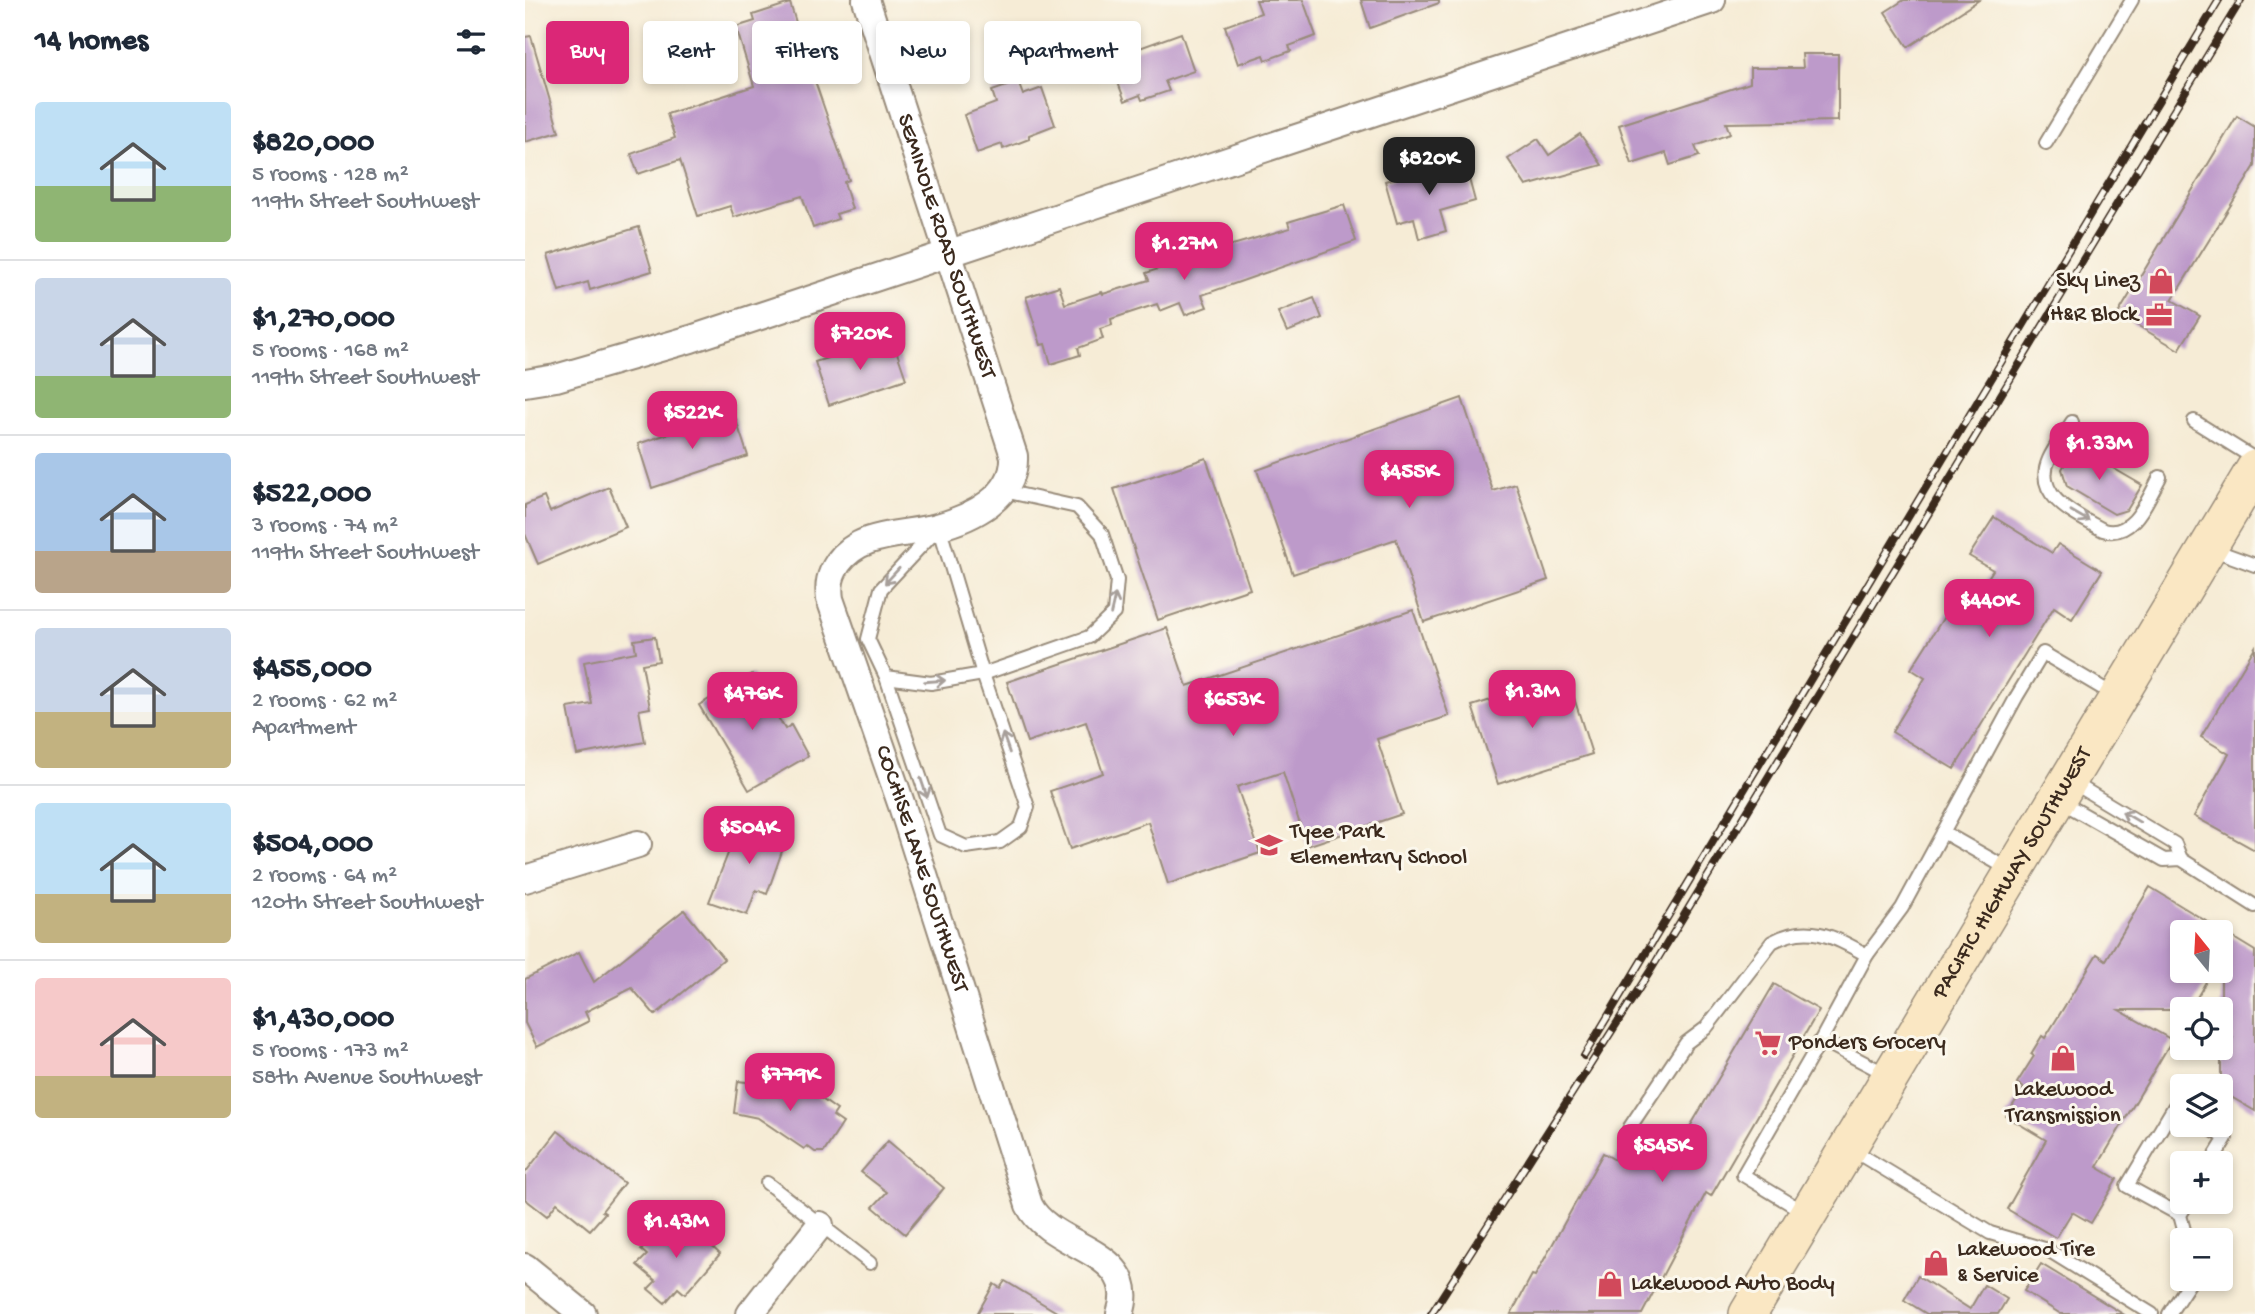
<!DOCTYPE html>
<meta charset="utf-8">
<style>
:root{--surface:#fff;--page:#f2f2f3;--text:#1f2937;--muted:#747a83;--line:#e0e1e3;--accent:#db2777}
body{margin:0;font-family:"Gochi Hand",sans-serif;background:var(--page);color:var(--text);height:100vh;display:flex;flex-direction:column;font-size:26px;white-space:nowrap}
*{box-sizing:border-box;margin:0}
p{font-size:23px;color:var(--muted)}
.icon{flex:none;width:38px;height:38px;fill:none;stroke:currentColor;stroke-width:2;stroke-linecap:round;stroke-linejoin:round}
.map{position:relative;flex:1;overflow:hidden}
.sheet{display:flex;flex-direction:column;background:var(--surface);width:525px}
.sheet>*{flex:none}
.hud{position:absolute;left:21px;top:21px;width:665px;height:63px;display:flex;gap:14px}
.needle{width:46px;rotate:342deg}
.fabs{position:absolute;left:1645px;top:920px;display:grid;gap:14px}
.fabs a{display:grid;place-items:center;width:63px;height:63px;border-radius:7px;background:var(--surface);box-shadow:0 4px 10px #0003;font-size:35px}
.price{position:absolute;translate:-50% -60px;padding:0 16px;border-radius:14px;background:var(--accent);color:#fff;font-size:23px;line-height:46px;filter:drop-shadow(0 2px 4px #0008)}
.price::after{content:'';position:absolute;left:50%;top:42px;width:21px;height:16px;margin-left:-10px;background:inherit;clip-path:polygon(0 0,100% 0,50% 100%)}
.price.selected{background:#222;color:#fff}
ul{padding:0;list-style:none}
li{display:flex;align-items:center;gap:21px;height:175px;padding:0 35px}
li+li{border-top:2px solid var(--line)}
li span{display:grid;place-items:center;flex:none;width:196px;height:140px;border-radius:7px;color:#555}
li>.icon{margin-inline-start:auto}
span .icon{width:84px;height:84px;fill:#fffc;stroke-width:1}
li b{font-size:30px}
h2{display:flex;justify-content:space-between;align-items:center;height:84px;padding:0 35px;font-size:30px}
.tag{padding:0 24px;border-radius:7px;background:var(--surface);box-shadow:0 4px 10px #0003;font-size:24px;line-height:63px}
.tag.selected{background:var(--accent);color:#fff}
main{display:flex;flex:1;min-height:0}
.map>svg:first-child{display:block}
.building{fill:#bd9aca}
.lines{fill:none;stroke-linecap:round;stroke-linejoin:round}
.lane-casing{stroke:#988b7a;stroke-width:16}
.street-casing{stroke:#988b7a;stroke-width:30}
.secondary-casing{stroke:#988b7a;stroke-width:40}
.lane{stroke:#fff;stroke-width:12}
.street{stroke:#fff;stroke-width:26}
.secondary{stroke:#fae7c3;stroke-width:37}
.rail-casing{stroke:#3b2a1e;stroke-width:8}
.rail{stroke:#fbf7ec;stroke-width:5;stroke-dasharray:16;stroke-linecap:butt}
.oneway{stroke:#a79f9a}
.labels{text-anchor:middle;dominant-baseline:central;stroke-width:6;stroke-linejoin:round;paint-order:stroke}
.street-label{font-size:23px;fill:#3b2a1e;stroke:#fbf7ec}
.poi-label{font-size:23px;fill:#3b2a1e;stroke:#fbf7ec;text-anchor:start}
</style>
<main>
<section class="sheet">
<h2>14 homes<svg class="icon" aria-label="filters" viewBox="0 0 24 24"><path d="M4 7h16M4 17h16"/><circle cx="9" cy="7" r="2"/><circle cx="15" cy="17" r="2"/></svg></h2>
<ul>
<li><span style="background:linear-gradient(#bfe0f5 60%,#8fb573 0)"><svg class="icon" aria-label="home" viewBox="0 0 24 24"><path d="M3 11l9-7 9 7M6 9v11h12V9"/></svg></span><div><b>$820,000</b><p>5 rooms · 128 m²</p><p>119th Street Southwest</p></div></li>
<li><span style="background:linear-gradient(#c9d6e8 70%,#8fb573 0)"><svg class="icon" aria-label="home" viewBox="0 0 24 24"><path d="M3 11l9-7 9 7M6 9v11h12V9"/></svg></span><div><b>$1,270,000</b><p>5 rooms · 168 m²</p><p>119th Street Southwest</p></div></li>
<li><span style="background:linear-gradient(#a9c7e8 70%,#b9a48a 0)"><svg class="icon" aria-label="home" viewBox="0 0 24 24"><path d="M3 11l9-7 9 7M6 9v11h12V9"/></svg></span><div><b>$522,000</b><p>3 rooms · 74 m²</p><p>119th Street Southwest</p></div></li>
<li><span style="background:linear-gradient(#c9d6e8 60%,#c2b280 0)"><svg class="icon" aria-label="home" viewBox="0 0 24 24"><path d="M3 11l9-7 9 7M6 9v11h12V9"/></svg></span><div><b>$455,000</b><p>2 rooms · 62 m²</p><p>Apartment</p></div></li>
<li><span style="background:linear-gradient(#bfe0f5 65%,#c2b280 0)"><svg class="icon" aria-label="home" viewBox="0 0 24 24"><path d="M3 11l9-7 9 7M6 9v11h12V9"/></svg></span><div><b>$504,000</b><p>2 rooms · 64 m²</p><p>120th Street Southwest</p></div></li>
<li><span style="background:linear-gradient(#f6c9c9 70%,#c2b280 0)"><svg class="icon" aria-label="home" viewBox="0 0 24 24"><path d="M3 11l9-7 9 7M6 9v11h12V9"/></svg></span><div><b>$1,430,000</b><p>5 rooms · 173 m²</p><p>58th Avenue Southwest</p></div></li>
</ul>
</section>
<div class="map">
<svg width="1730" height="1314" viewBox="0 0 1730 1314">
<rect width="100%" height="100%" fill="#fbf7ec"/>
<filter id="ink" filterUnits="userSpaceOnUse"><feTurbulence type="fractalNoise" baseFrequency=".0143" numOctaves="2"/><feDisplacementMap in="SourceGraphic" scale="14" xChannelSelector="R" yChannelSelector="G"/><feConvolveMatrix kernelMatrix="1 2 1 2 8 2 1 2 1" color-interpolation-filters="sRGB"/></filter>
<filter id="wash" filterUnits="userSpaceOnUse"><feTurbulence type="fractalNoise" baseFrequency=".00686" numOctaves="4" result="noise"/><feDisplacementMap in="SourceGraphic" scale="28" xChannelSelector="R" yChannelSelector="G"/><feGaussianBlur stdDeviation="1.57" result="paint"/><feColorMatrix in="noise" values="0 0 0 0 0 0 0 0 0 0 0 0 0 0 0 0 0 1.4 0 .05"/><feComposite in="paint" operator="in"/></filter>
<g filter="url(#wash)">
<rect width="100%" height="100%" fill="#f6ecd6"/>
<g id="blocks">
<g class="building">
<polygon points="731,0 778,0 791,36 764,46 766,51 741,60 739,55 713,64 700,26 736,13"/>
<polygon points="836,0 914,0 914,3 845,28"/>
<polygon points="1379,0 1454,0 1383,47 1360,12"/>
<polygon points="265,3 273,29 278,28 285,53 281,55 324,180 319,182 327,209 311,214 313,219 288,228 277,196 209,217 205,206 173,216 155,160 113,174 106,154 150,138 142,114 229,86 211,27 230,21 228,15"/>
<polygon points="656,33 669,71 640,81 644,91 617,100 615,95 600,101 584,59"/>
<polygon points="6,36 34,132 0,142 0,37"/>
<polygon points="1277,54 1313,54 1313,121 1201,123 1205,134 1170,146 1174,156 1145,165 1141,153 1107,164 1094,125 1225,83 1225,68 1278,68"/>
<polygon points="493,82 498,95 517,88 530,125 504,135 504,139 478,149 477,144 452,153 439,115 471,103 467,91"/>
<polygon points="1712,116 1730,127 1730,166 1647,300 1675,316 1654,350 1593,314"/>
<polygon points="1055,134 1077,165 1001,186 983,159 1013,139 1024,155"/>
<polygon points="940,164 950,201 915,211 921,231 894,239 889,218 872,223 860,181 909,167 911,173"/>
<polygon points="819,205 831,241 677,295 682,307 660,315 655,303 635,311 632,304 586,319 587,325 575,329 578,339 553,348 555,355 526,364 520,344 516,345 501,297 534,286 540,304 577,292 578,294 624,280 621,273 648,264 647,258 672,249 673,254 700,244 701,247 765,228 763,222"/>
<polygon points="114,227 127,271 65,290 63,282 34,291 23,255"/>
<polygon points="789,298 797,318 762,332 753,312"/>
<polygon points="368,341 381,379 304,405 290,362 330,349 332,354"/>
<polygon points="937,398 968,491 991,484 1023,580 899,622 871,539 768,574 732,470"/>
<polygon points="210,417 223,456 127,488 113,444 184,420 186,425"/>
<polygon points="1550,446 1617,485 1602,510 1589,514 1542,486 1537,469"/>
<polygon points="681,458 725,589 633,620 589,489"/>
<polygon points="84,487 101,527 13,564 0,534 0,505 19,497 25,512"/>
<polygon points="1469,517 1527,553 1533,544 1577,571 1547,619 1529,607 1429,769 1367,732 1400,678 1386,669 1422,612 1436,620 1468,570 1444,556"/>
<polygon points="888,610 924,716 852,739 877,814 782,846 758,772 712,787 735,853 643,884 623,822 545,849 525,791 578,773 561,722 502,742 482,682 642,628 662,686"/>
<polygon points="130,637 134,661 117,664 125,708 114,710 120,742 52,755 43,708 67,704 59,662 111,652 109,640"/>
<polygon points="1730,647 1730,850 1669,816 1704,754 1676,737"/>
<polygon points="227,674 260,729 266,725 283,756 224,790 174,705"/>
<polygon points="1042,676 1067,754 973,784 947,706"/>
<polygon points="217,818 263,834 242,894 231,890 222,915 184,902"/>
<polygon points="1625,887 1730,951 1730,1111 1696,1091 1696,1057 1708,1037 1696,1030 1696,933 1657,933 1657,971 1687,971 1665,1010 1594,1010 1647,1040 1572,1167 1592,1179 1566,1223 1547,1212 1531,1238 1482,1209 1521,1140 1481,1116 1499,1088 1492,1083 1509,1056 1506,1054 1517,1036 1520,1038 1572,954 1581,960"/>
<polygon points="159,910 199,959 130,1015 107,988 60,1012 64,1021 12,1047 0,1023 0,979 54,952 69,982"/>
<polygon points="1249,984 1294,1010 1186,1196 1181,1193 1117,1314 986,1314 1007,1275 1010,1276 1078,1153 1090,1160 1097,1148 1139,1171"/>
<polygon points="213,1081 284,1090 312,1110 308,1116 318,1123 299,1152 290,1152 282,1146 279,1149 233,1118 209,1113"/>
<polygon points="33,1131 99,1183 77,1211 80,1213 65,1230 32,1203 22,1216 0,1199 0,1173"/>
<polygon points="363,1141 419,1188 380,1234 348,1207 362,1192 336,1172"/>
<polygon points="147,1219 166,1236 170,1231 195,1254 160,1294 153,1288 140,1303 123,1289 131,1281 112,1265 122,1255 116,1250"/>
<polygon points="1516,1264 1598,1314 1536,1314 1499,1291"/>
<polygon points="1393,1276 1445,1309 1459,1285 1482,1299 1473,1314 1402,1314 1379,1300"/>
<polygon points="480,1281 535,1314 452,1314 469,1284 475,1288"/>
</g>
</g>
</g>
<g filter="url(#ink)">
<use href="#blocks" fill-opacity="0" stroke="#988b7a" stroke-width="2"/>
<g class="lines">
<g class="lane-casing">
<g id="lane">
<polyline points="1521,143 1607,0"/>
<polyline points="1669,421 1730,459"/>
<path d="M1547,422C1540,434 1530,446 1524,459C1507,497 1553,516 1578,530C1609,539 1623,498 1635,477"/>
<polyline points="409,532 356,589 343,639 361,677 415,835 441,847 475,842 496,827 503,807 458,674 564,637 589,613 592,580 577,534 552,507 479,491"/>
<polyline points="1686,549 1730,565"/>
<polyline points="361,677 406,683 458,674 414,526"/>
<polyline points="1547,782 1650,844 1656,859"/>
<polyline points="1535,801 1639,860 1656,859 1730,906"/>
<polyline points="1418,832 1485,870"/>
<polyline points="1296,1040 1342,955 1377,908 1492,696 1518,653 1589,695"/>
<polyline points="1679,1125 1701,1138 1685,1164"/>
<path d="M1105,1127L1161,1043L1181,1028L1247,942C1284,922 1309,937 1342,955"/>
<polyline points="1326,1149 1465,1233 1523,1250 1627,1314"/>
<polyline points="242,1183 345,1263"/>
<polyline points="1279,1212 1218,1175 1296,1040 1363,1075"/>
<polyline points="1655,1215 1602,1186 1649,1107 1657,1112"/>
<polyline points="1662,1241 1655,1215 1663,1202"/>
<polyline points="1644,1314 1667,1279"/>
</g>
</g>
<g class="street-casing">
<g id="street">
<path id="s1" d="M341,0L489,456C491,497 446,518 412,527C377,536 336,531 313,563C305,575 303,584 305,599L377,806L504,1205C526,1250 617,1249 595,1314"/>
<polyline points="0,383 31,378 166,339 1187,0"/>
<polyline points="0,879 113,844"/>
<polyline points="0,1267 58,1314"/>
<polyline points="225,1314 295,1225"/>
</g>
</g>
<g class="secondary-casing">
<g id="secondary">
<path id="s2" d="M1223,1314L1730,469"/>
</g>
</g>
<use href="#lane" class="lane"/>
<use href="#street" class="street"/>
<use href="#secondary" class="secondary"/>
<g class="rail-casing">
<g id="rail">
<polyline points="1059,1056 1694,0"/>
<polyline points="906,1314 1124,973 1716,0"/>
</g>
</g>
<use href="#rail" class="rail"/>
</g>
<defs><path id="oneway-shaft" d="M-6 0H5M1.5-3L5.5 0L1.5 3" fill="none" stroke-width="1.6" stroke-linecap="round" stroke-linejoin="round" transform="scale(1.75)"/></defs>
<g class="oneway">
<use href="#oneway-shaft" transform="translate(1555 516) rotate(30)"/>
<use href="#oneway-shaft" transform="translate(367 576) rotate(133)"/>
<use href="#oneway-shaft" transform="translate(588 604) rotate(-77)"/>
<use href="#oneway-shaft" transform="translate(410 681) rotate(-4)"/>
<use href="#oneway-shaft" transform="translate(481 743) rotate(-109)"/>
<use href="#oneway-shaft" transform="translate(399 788) rotate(71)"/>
<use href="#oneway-shaft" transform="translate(1606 817) rotate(-149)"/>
</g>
</g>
<defs>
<g id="shop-bare" transform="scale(2.1)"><path d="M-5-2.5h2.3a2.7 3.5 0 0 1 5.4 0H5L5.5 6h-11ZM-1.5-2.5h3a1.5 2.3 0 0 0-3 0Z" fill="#d1495b" stroke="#fbf7ec" stroke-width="2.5" paint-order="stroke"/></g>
<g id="office-bare" transform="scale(2.1)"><path d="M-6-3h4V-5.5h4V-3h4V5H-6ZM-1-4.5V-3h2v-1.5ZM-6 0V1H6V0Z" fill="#d1495b" stroke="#fbf7ec" stroke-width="2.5" paint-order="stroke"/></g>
<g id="school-bare" transform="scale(2.1)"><path d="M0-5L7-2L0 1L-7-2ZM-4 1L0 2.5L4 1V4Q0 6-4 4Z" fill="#d1495b" stroke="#fbf7ec" stroke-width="2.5" paint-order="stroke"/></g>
<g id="supermarket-bare" transform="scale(2.1)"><path d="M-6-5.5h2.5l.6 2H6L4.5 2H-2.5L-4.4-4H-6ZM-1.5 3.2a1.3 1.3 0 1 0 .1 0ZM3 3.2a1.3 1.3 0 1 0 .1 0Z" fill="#d1495b" stroke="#fbf7ec" stroke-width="2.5" paint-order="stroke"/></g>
</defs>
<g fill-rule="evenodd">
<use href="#shop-bare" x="1636" y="281"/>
<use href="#office-bare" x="1634" y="315"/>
<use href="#school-bare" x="744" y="845"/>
<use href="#supermarket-bare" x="1243" y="1043"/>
<use href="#shop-bare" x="1538" y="1058"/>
<use href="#shop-bare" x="1411" y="1263"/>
<use href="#shop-bare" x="1085" y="1284"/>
</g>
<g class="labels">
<g class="street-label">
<text stroke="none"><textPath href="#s1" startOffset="259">SEMINOLE ROAD SOUTHWEST</textPath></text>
<text stroke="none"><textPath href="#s1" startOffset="1024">COCHISE LANE SOUTHWEST</textPath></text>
<text stroke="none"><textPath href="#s2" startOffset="514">PACIFIC HIGHWAY SOUTHWEST</textPath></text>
</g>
<g class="poi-label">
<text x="1615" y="281" text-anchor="end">Sky Linez</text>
<text x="1613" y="315" text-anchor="end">H&amp;R Block</text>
<text x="765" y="832">Tyee Park<tspan x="765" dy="26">Elementary School</tspan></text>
<text x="1264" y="1043">Ponders Grocery</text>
<text x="1538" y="1090" text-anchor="middle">Lakewood<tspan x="1538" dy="26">Transmission</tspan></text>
<text x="1432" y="1250">Lakewood Tire<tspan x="1432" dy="26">&amp; Service</tspan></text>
<text x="1106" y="1284">Lakewood Auto Body</text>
</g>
</g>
</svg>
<div class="fabs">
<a><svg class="needle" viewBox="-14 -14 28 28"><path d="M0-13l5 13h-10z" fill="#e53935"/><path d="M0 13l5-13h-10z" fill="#747a83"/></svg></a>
<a><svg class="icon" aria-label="locate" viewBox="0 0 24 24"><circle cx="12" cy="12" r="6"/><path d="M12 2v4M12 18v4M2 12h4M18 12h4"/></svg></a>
<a><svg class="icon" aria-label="layers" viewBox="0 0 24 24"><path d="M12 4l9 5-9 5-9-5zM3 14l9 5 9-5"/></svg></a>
<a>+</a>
<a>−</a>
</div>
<b class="price selected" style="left:904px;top:197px">$820K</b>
<b class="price" style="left:659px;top:282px">$1.27M</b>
<b class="price" style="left:335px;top:372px">$720K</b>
<b class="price" style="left:167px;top:451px">$522K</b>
<b class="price" style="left:1574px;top:482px">$1.33M</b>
<b class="price" style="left:884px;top:510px">$455K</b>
<b class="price" style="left:1464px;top:639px">$440K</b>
<b class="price" style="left:1007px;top:730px">$1.3M</b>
<b class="price" style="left:227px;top:732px">$476K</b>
<b class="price" style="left:708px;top:738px">$653K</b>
<b class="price" style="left:224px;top:866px">$504K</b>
<b class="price" style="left:265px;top:1113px">$779K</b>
<b class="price" style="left:1137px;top:1184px">$545K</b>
<b class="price" style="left:151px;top:1260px">$1.43M</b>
<div class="hud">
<a class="tag selected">Buy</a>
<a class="tag">Rent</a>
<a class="tag">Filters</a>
<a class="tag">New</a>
<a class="tag">Apartment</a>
</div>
</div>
</main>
